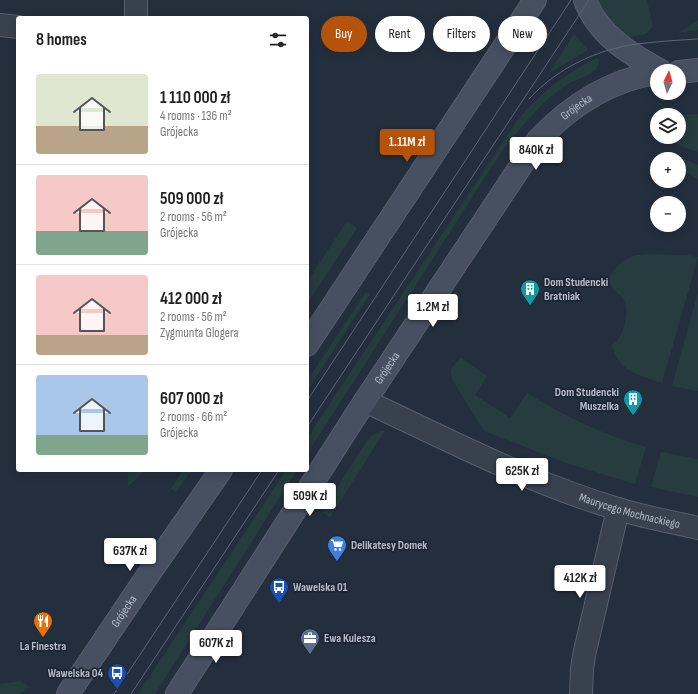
<!DOCTYPE html>
<meta charset="utf-8">
<style>
:root{--surface:#fff;--page:#f6f6f6;--text:#222;--muted:#767676;--line:#e0e0e0;--accent:#b45309}
body{margin:0;font-family:"Sofia Sans Condensed",sans-serif;background:var(--page);color:var(--text);height:100vh;display:flex;flex-direction:column;font-size:15px;white-space:nowrap}
*{box-sizing:border-box;margin:0}
p{font-size:13px;color:var(--muted)}
.icon{flex:none;width:22px;height:22px;fill:none;stroke:currentColor;stroke-width:2;stroke-linecap:round;stroke-linejoin:round}
.map{position:relative;flex:1;overflow:hidden}
.sheet{position:absolute;left:16px;top:16px;width:293px;height:456px;display:flex;flex-direction:column;background:var(--surface);border-radius:4px;box-shadow:0 2px 10px #0003}
.sheet>*{flex:none}
.guide{position:absolute;left:321px;top:16px;width:317px;height:36px;display:flex;gap:8px}
.needle{width:26px;rotate:5deg}
.fabs{position:absolute;left:650px;top:64px;display:grid;gap:8px}
.fabs a{display:grid;place-items:center;width:36px;height:36px;border-radius:50%;background:var(--surface);box-shadow:0 2px 10px #0003;font-size:20px}
.price{position:absolute;translate:-50% -34px;padding:0 9px;border-radius:4px;background:#fff;color:#222;font-size:13px;line-height:26px;filter:drop-shadow(0 1px 2px #0008)}
.price::after{content:'';position:absolute;left:50%;top:24px;width:12px;height:9px;margin-left:-6px;background:inherit;clip-path:polygon(0 0,100% 0,50% 100%)}
.price.active{background:var(--accent);color:#fff}
ul{padding:0;list-style:none}
li{display:flex;align-items:center;gap:12px;height:100px;padding:0 20px}
li+li{border-top:1px solid var(--line)}
li span{display:grid;place-items:center;flex:none;width:112px;height:80px;border-radius:4px;color:#555}
li>.icon{margin-inline-start:auto}
span .icon{width:48px;height:48px;fill:#fffc;stroke-width:1}
li b{font-size:17px}
h2{display:flex;justify-content:space-between;align-items:center;height:48px;padding:0 20px;font-size:17px}
.chip{padding:0 14px;border-radius:18px;background:var(--surface);box-shadow:0 2px 10px #0003;font-size:14px;line-height:36px}
.chip.active{background:var(--accent);color:#fff}
.map>svg:first-child{display:block}
.green{fill:#263c3f}
.lines{fill:none;stroke-linecap:round;stroke-linejoin:round}
.street-casing{stroke:#565f6c;stroke-width:24}
.secondary-casing{stroke:#565f6c;stroke-width:24}
.street{stroke:#38414e;stroke-width:22}
.secondary{stroke:#465061;stroke-width:22}
.tram{stroke:#5a6575;stroke-width:1}
.labels{text-anchor:middle;dominant-baseline:central;stroke-width:3.5;stroke-linejoin:round;paint-order:stroke}
.street-label{font-size:12px;fill:#b4bcc9;stroke:#1d2633}
.poi-label{font-size:12px;font-weight:bold;fill:#b4bcc9;stroke:#1d2633;text-anchor:start}
</style>
<div class="map">
<svg width="698" height="694" viewBox="0 0 698 694">
<rect width="100%" height="100%" fill="#242f3e"/>
<g class="green">
<polygon points="598,0 647,0 653,26 646,34 625,38 608,23"/>
<polygon points="698,20 698,30 678,33"/>
<polygon points="574,34 588,50 549,73"/>
<path d="M597,58L599,61C598,75 578,78 568,84C542,100 524,125 504,148L307,454V438L517,121C539,94 565,73 597,58Z"/>
<polygon points="698,114 698,152 681,146 668,137 679,137 679,115"/>
<polygon points="682,158 698,165 698,179 679,168 679,162"/>
<polygon points="347,221 357,228 307,304 307,282"/>
<path d="M646,254L687,255L698,257L662,383C649,378 628,374 619,361C616,357 614,351 612,346C615,343 618,340 620,336C625,328 629,310 624,300C621,294 613,291 610,284C606,272 626,257 637,255C640,255 643,255 646,254Z"/>
<polygon points="366,292 370,294 307,391 307,381"/>
<polygon points="698,292 698,391 672,386"/>
<path d="M461,358L487,376L475,395L510,418L527,393C564,416 604,435 646,447L635,484L566,463L484,431L453,381C448,369 452,367 461,358Z"/>
<polygon points="381,431 385,431 330,517 322,512 366,442 371,436"/>
<polygon points="661,452 698,459 698,497 651,487"/>
<polygon points="128,470 146,470 128,486"/>
<polygon points="183,470 192,470 176,492 171,489"/>
<polygon points="286,470 297,470 155,694 138,694"/>
<polygon points="21,681 29,687 21,694 0,694 0,684"/>
</g>
<g class="lines">
<g class="street-casing">
<g id="street">
<polyline points="136,18 136,0"/>
<polyline points="0,25 18,27"/>
<path id="s1" d="M365,401C447,439 530,483 618,509C644,517 671,522 698,528"/>
<polyline points="581,694 582,668 585,651 618,509"/>
</g>
</g>
<g class="secondary-casing">
<g id="secondary">
<path d="M585,0C598,35 630,54 661,71"/>
<polyline points="679,72 698,70"/>
<polyline points="307,345 535,0"/>
<path id="s2" d="M68,694L144,581L221,470"/>
<path id="s3" d="M177,694L365,401L538,140C570,106 610,80 657,73"/>
</g>
</g>
<use href="#street" class="street"/>
<use href="#secondary" class="secondary"/>
<g class="tram">
<path d="M529,99C559,66 602,47 646,43C663,41 681,40 698,39"/>
<polyline points="307,401 571,0"/>
<polyline points="307,427 589,0"/>
<polyline points="114,694 262,470"/>
<polyline points="131,694 279,470"/>
</g>
</g>
<defs>
<g id="building-pin" transform="scale(1)"><path d="M0 17L-7.5 6A9.5 9.5 0 1 1 7.5 6Z" fill="#0f9aa8" stroke="#1d2633"/><path d="M-4-6H4V6H1V3H-1V6H-4ZM-2.5-4.3h1.7v1.8h-1.7ZM.8-4.3h1.7v1.8H.8ZM-2.5-1h1.7V.8h-1.7ZM.8-1h1.7V.8H.8Z" fill="#fff"/></g>
<g id="supermarket-pin" transform="scale(1)"><path d="M0 17L-7.5 6A9.5 9.5 0 1 1 7.5 6Z" fill="#3f7fe0" stroke="#1d2633"/><path d="M-6-5.5h2.5l.6 2H6L4.5 2H-2.5L-4.4-4H-6ZM-1.5 3.2a1.3 1.3 0 1 0 .1 0ZM3 3.2a1.3 1.3 0 1 0 .1 0Z" fill="#fff"/></g>
<g id="bus-pin" transform="scale(1)"><path d="M0 17L-7.5 6A9.5 9.5 0 1 1 7.5 6Z" fill="#1a4fb4" stroke="#1d2633"/><path d="M-5-6H5V4H4V6H2V4H-2V6H-4V4H-5ZM-3.5-4V0h7V-4ZM-3.5 1.2v1.5H-2V1.2ZM2 1.2v1.5H3.5V1.2Z" fill="#fff"/></g>
<g id="restaurant-pin" transform="scale(1)"><path d="M0 17L-7.5 6A9.5 9.5 0 1 1 7.5 6Z" fill="#e8710a" stroke="#1d2633"/><path d="M-5-6h1v4h1v-4h1v4h1v-4h1v5L-1.5 .5V6h-2V.5L-5-1ZM5-6V6H3V1.5H1.5Q1.5-4 5-6Z" fill="#fff"/></g>
<g id="office-pin" transform="scale(1)"><path d="M0 17L-7.5 6A9.5 9.5 0 1 1 7.5 6Z" fill="#5c6f8a" stroke="#1d2633"/><path d="M-6-3h4V-5.5h4V-3h4V5H-6ZM-1-4.5V-3h2v-1.5ZM-6 0V1H6V0Z" fill="#fff"/></g>
</defs>
<g fill-rule="evenodd">
<use href="#building-pin" x="530" y="289"/>
<use href="#building-pin" x="633" y="399"/>
<use href="#supermarket-pin" x="337" y="545"/>
<use href="#bus-pin" x="279" y="587"/>
<use href="#restaurant-pin" x="43" y="621"/>
<use href="#office-pin" x="310" y="638"/>
<use href="#bus-pin" x="117" y="673"/>
</g>
<g class="labels">
<g class="street-label">
<text stroke="none"><textPath href="#s3" startOffset="712">Grójecka</textPath></text>
<text stroke="none"><textPath href="#s3" startOffset="388">Grójecka</textPath></text>
<text stroke="none"><textPath href="#s1" startOffset="287">Maurycego Mochnackiego</textPath></text>
<text stroke="none"><textPath href="#s2" startOffset="100">Grójecka</textPath></text>
</g>
<g class="poi-label">
<text x="544" y="282">Dom Studencki<tspan x="544" dy="14">Bratniak</tspan></text>
<text x="619" y="392" text-anchor="end">Dom Studencki<tspan x="619" dy="14">Muszelka</tspan></text>
<text x="351" y="545">Delikatesy Domek</text>
<text x="293" y="587">Wawelska 01</text>
<text x="324" y="638">Ewa Kulesza</text>
<text x="43" y="646" text-anchor="middle">La Finestra</text>
<text x="103" y="673" text-anchor="end">Wawelska 04</text>
</g>
</g>
</svg>
<div class="fabs">
<a><svg class="needle" viewBox="-14 -14 28 28"><path d="M0-13l5 13h-10z" fill="#e53935"/><path d="M0 13l5-13h-10z" fill="#767676"/></svg></a>
<a><svg class="icon" aria-label="layers" viewBox="0 0 24 24"><path d="M12 4l9 5-9 5-9-5zM3 14l9 5 9-5"/></svg></a>
<a>+</a>
<a>−</a>
</div>
<b class="price active" style="left:407px;top:163px">1.11M zł</b>
<b class="price" style="left:536px;top:171px">840K zł</b>
<b class="price" style="left:433px;top:328px">1.2M zł</b>
<b class="price" style="left:522px;top:492px">625K zł</b>
<b class="price" style="left:310px;top:517px">509K zł</b>
<b class="price" style="left:130px;top:572px">637K zł</b>
<b class="price" style="left:580px;top:599px">412K zł</b>
<b class="price" style="left:216px;top:664px">607K zł</b>
<div class="guide">
<a class="chip active">Buy</a>
<a class="chip">Rent</a>
<a class="chip">Filters</a>
<a class="chip">New</a>
</div>
<section class="sheet">
<h2>8 homes<svg class="icon" aria-label="filters" viewBox="0 0 24 24"><path d="M4 7h16M4 17h16"/><circle cx="9" cy="7" r="2"/><circle cx="15" cy="17" r="2"/></svg></h2>
<ul>
<li><span style="background:linear-gradient(#dfe7d0 65%,#b9a48a 0)"><svg class="icon" aria-label="home" viewBox="0 0 24 24"><path d="M3 11l9-7 9 7M6 9v11h12V9"/></svg></span><div><b>1 110 000 zł</b><p>4 rooms · 136 m²</p><p>Grójecka</p></div></li>
<li><span style="background:linear-gradient(#f6c9c9 70%,#7fa58c 0)"><svg class="icon" aria-label="home" viewBox="0 0 24 24"><path d="M3 11l9-7 9 7M6 9v11h12V9"/></svg></span><div><b>509 000 zł</b><p>2 rooms · 56 m²</p><p>Grójecka</p></div></li>
<li><span style="background:linear-gradient(#f6c9c9 75%,#b9a48a 0)"><svg class="icon" aria-label="home" viewBox="0 0 24 24"><path d="M3 11l9-7 9 7M6 9v11h12V9"/></svg></span><div><b>412 000 zł</b><p>2 rooms · 56 m²</p><p>Zygmunta Glogera</p></div></li>
<li><span style="background:linear-gradient(#a9c7e8 75%,#7fa58c 0)"><svg class="icon" aria-label="home" viewBox="0 0 24 24"><path d="M3 11l9-7 9 7M6 9v11h12V9"/></svg></span><div><b>607 000 zł</b><p>2 rooms · 66 m²</p><p>Grójecka</p></div></li>
</ul>
</section>
</div>
